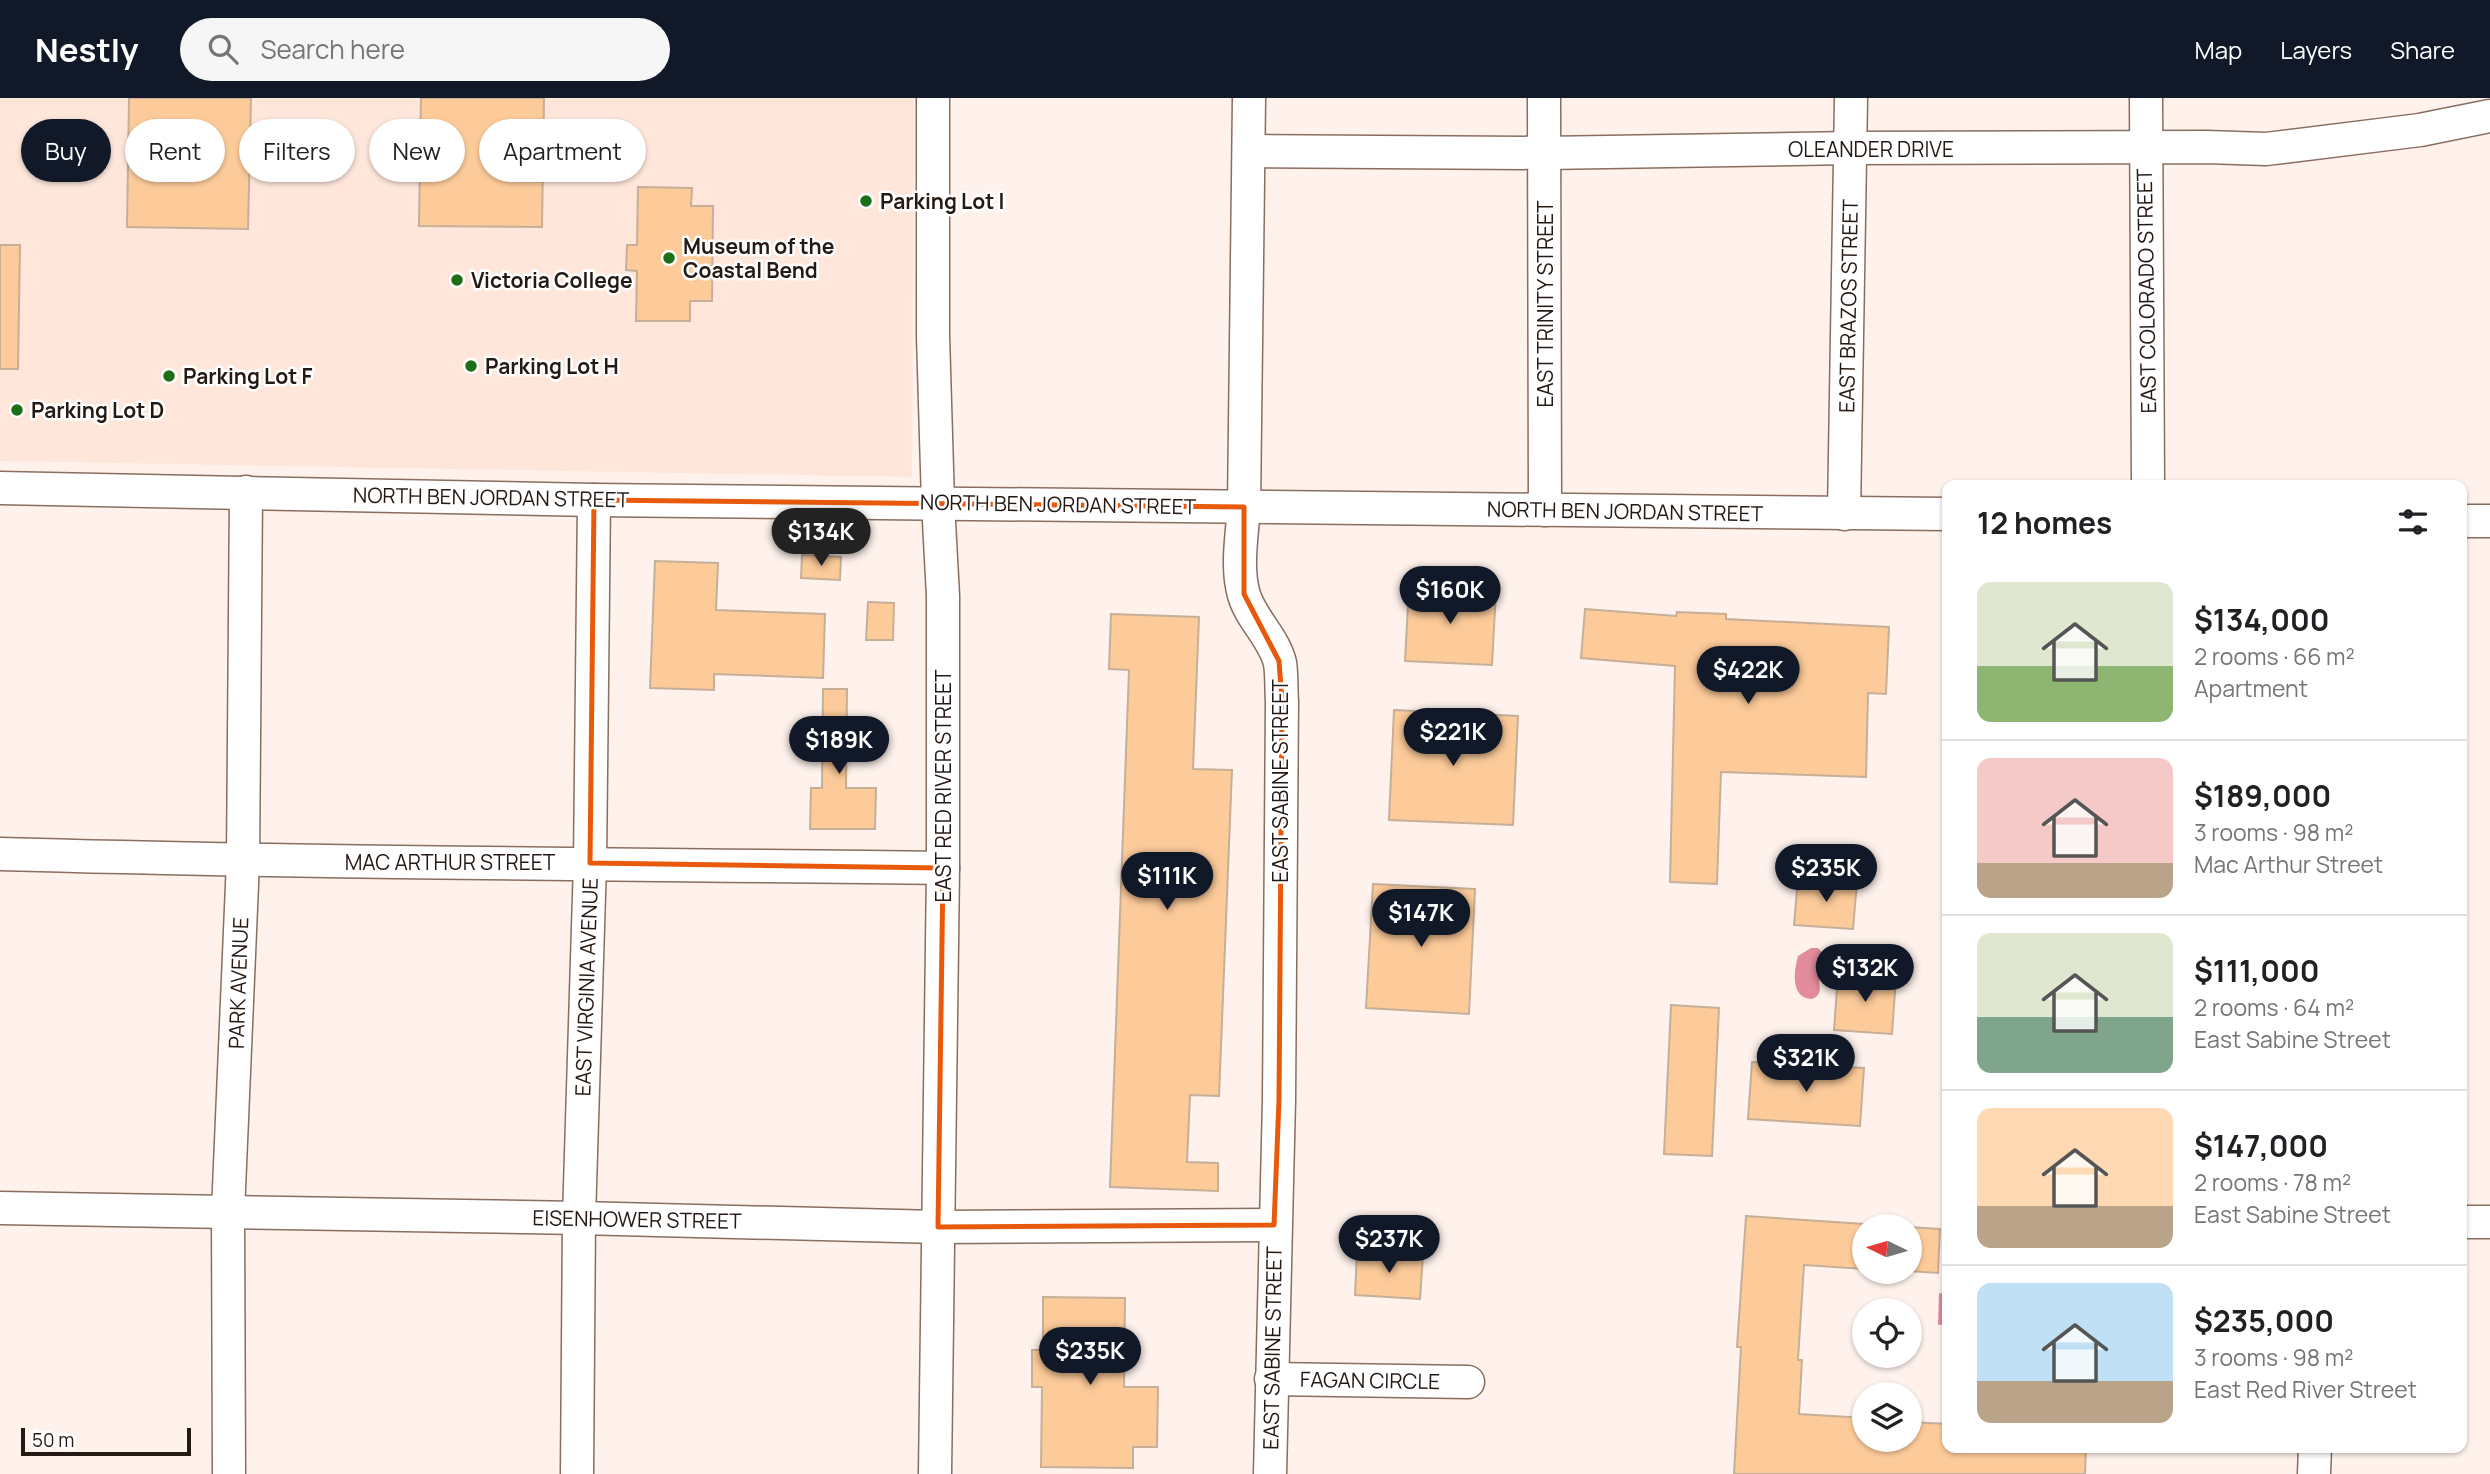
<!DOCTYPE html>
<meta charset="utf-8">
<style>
:root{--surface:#fff;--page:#f6f6f6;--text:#202124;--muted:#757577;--line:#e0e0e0;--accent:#111827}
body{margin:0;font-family:Manrope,sans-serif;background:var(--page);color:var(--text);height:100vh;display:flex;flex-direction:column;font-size:26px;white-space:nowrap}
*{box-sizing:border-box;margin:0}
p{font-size:23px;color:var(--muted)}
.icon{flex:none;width:38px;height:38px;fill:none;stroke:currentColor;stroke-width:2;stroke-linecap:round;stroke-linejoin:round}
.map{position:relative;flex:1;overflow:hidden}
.panel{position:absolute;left:1942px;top:382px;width:525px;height:973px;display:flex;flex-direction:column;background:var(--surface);border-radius:14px;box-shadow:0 2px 5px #0004}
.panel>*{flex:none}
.top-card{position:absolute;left:21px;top:21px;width:665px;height:63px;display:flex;gap:14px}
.needle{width:46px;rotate:275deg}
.controls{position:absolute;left:1852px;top:1116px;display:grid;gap:14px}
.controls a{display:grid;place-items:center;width:70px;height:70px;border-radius:50%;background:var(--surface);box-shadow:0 2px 5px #0004;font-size:35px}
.scale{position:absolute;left:21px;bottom:18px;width:170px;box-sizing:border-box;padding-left:7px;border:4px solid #251914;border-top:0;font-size:19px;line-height:24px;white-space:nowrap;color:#251914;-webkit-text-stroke:5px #fff;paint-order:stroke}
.price{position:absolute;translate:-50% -60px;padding:0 16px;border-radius:24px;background:var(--accent);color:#fff;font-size:23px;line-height:46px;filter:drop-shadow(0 2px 4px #0008)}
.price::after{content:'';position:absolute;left:50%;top:42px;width:21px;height:16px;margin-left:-10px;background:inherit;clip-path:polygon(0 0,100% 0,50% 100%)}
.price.current{background:#222;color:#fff}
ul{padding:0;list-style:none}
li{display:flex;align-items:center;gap:21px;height:175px;padding:0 35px}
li+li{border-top:2px solid var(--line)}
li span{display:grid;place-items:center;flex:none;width:196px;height:140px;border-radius:14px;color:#555}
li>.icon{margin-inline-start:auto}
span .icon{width:84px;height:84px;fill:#fffc;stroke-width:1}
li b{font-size:30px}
h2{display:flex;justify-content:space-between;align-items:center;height:84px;padding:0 35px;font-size:30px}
.pill{padding:0 24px;border-radius:32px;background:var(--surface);box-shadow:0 2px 5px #0004;font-size:24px;line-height:63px}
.pill.current{background:var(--accent);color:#fff}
header{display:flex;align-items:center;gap:42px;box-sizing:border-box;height:98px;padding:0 35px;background:var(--accent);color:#fff}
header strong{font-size:33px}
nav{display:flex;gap:38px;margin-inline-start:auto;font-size:24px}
.search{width:490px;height:63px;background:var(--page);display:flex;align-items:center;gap:18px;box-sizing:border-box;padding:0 24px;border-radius:38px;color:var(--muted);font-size:26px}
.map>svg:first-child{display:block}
.built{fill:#fee6db}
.water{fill:#e38d9c}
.building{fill:#fdcb9a;stroke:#c6af99;stroke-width:2}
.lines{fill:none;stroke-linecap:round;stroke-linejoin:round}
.minor-casing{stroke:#896d5f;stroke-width:35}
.minor{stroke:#fff;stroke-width:32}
.marked{fill:none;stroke:#e8590c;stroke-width:5;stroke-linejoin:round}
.poi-dot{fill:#1d6f17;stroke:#fff;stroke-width:2.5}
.labels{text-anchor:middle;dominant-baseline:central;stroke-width:5;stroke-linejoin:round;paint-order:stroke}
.street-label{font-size:21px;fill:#251914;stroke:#fff}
.poi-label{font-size:21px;font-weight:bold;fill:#251914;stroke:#fff;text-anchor:start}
</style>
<header>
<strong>Nestly</strong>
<div class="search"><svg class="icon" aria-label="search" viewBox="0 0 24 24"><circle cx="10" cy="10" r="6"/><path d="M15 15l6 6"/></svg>Search here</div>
<nav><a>Map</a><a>Layers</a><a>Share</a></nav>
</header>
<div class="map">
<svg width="2490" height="1376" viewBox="0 0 2490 1376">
<rect width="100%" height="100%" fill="#fff2ec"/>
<polygon class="built" points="0,0 914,0 912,379 0,363"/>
<g class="water">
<path d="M1811,850H1818L1827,860C1825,868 1820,874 1819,882C1819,888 1822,893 1817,898C1813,902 1810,901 1806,900C1790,894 1795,870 1798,858Z"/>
<polygon points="1939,1195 1948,1196 1948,1226 1938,1227"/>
</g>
<g class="building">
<polygon points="129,0 251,0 248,131 127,129"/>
<polygon points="421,0 544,0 542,129 419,128"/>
<polygon points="638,89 692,90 691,108 713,108 712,203 690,203 690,223 636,223 637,173 626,172 627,147 637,147"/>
<polygon points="0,147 20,147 18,271 0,271"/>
<polygon points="802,457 841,459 840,482 801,480"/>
<polygon points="655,463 718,465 716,512 825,516 823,580 714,576 714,592 650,590"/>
<polygon points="1409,489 1496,493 1492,567 1405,563"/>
<polygon points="868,504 894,505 893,542 866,542"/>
<polygon points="1585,511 1676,518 1677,514 1726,516 1726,521 1889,529 1886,596 1868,595 1866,679 1721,674 1717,786 1670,784 1675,568 1581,560"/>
<polygon points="1111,516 1199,519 1193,671 1232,672 1219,998 1190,997 1187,1064 1218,1065 1218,1093 1110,1089 1129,572 1109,571"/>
<polygon points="823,591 847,591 846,690 876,690 875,731 810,731 811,690 822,690"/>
<polygon points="1394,612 1518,618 1513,727 1389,722"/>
<polygon points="1798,780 1857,784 1853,831 1794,827"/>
<polygon points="1373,786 1475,791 1469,916 1366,910"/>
<polygon points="1838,876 1896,880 1892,936 1834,932"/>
<polygon points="1671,907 1719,910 1712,1058 1664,1056"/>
<polygon points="1752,964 1864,970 1860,1028 1748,1021"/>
<polygon points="1746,1118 1864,1126 1864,1171 1804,1167 1798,1262 1802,1262 1799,1316 1864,1320 1864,1342 1909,1342 1909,1324 1948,1326 1948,1349 2086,1349 2085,1376 1734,1376 1741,1249 1737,1249"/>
<polygon points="1909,1129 1940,1131 1938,1175 1909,1173"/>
<polygon points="1357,1154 1423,1157 1420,1201 1355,1197"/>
<polygon points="1043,1199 1125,1200 1124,1289 1158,1289 1157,1349 1133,1349 1133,1370 1041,1369 1042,1289 1032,1289 1032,1252 1043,1252"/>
</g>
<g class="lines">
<g class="minor-casing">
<g id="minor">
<polyline points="933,0 933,238 938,405 943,498 943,770 935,1376"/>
<path d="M1249,0L1244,409C1242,437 1236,470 1244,497C1251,521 1274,540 1280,565C1282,577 1281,591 1282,603L1279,1002L1270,1376"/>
<polyline points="1544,0 1545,412"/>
<polyline points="2146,0 2148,387"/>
<polyline points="1249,53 1544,55 1851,50 2206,49 2266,51 2420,32 2490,18"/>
<polyline points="0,390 594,402 1948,416"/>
<polyline points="1844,416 1851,0"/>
<polyline points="2462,423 2490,423"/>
<path d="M0,756C314,765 629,766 943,770"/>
<polyline points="0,1110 579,1120 938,1129 1274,1127"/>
<polyline points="2462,1124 2490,1124"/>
<polyline points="1271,1281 1468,1284"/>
<polyline points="229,1376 228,1114 243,763 246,394"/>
<polyline points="577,1376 579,1120 590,765 594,402"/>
<polyline points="2314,1376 2315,1349"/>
</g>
</g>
<use href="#minor" class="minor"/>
</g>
<path class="marked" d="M594,402L1244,409V496L1279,563L1282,603L1279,1002L1274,1127L938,1129L943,770L590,765Z"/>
<g class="poi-dot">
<circle cx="866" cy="103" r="7"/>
<circle cx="669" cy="160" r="7"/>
<circle cx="457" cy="182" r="7"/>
<circle cx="471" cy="268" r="7"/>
<circle cx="169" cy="278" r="7"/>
<circle cx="17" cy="312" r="7"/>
</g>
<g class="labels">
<g class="street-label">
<text x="1871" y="51">OLEANDER DRIVE</text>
<text transform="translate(2146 193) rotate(-91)">EAST COLORADO STREET</text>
<text transform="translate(1545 206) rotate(-90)">EAST TRINITY STREET</text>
<text transform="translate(1848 208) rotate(-89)">EAST BRAZOS STREET</text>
<text transform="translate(491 399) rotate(1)">NORTH BEN JORDAN STREET</text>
<text transform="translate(1058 406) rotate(1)">NORTH BEN JORDAN STREET</text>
<text transform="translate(1625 413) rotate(1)">NORTH BEN JORDAN STREET</text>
<text transform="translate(1280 683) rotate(-90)">EAST SABINE STREET</text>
<text transform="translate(943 688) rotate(-90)">EAST RED RIVER STREET</text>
<text x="450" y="764">MAC ARTHUR STREET</text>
<text transform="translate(238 885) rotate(-88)">PARK AVENUE</text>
<text transform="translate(586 889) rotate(-88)">EAST VIRGINIA AVENUE</text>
<text transform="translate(637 1121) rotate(1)">EISENHOWER STREET</text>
<text transform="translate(1272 1250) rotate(-89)">EAST SABINE STREET</text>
<text transform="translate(1370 1282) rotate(1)">FAGAN CIRCLE</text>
</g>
<g class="poi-label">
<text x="880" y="103">Parking Lot I</text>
<text x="683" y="148">Museum of the<tspan x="683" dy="24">Coastal Bend</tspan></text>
<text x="471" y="182">Victoria College</text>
<text x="485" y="268">Parking Lot H</text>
<text x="183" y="278">Parking Lot F</text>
<text x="31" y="312">Parking Lot D</text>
</g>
</g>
</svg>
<div class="controls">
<a><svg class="needle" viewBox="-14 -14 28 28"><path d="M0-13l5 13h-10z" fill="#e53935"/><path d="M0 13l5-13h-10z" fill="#757577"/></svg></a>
<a><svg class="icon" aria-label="locate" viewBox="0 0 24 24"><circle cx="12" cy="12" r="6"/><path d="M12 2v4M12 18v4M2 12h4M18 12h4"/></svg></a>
<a><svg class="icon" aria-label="layers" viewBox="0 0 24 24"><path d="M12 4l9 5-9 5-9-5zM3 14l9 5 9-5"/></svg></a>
</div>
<div class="scale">50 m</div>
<b class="price current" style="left:821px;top:470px">$134K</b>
<b class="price" style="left:1450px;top:528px">$160K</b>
<b class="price" style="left:1748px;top:608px">$422K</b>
<b class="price" style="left:1453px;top:670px">$221K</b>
<b class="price" style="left:839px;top:678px">$189K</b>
<b class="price" style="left:1826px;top:806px">$235K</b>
<b class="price" style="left:1167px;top:814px">$111K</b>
<b class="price" style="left:1421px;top:851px">$147K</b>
<b class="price" style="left:1865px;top:906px">$132K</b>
<b class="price" style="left:1806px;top:996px">$321K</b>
<b class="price" style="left:1389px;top:1177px">$237K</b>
<b class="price" style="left:1090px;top:1289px">$235K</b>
<div class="top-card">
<a class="pill current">Buy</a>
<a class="pill">Rent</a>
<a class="pill">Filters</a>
<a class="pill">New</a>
<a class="pill">Apartment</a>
</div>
<section class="panel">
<h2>12 homes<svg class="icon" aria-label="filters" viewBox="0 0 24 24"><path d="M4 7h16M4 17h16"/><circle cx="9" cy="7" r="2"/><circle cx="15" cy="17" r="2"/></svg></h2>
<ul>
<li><span style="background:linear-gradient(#dfe7d0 60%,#8fb573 0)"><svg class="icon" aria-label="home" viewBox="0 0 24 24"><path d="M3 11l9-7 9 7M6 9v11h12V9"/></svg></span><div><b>$134,000</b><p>2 rooms · 66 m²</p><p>Apartment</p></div></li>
<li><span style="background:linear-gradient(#f6c9c9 75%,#b9a48a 0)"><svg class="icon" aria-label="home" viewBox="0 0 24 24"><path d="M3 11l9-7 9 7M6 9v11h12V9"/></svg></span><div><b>$189,000</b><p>3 rooms · 98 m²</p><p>Mac Arthur Street</p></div></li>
<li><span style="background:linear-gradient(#dfe7d0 60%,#7fa58c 0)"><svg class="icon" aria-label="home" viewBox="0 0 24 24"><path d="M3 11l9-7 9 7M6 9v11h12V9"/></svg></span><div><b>$111,000</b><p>2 rooms · 64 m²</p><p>East Sabine Street</p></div></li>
<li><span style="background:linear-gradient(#ffd9b3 70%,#b9a48a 0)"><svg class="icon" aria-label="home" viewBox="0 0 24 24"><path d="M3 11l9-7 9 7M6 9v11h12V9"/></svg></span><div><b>$147,000</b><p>2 rooms · 78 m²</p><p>East Sabine Street</p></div></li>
<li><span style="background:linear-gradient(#bfe0f5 70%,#b9a48a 0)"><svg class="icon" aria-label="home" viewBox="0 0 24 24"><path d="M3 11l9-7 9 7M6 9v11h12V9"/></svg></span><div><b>$235,000</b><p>3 rooms · 98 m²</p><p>East Red River Street</p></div></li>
</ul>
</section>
</div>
